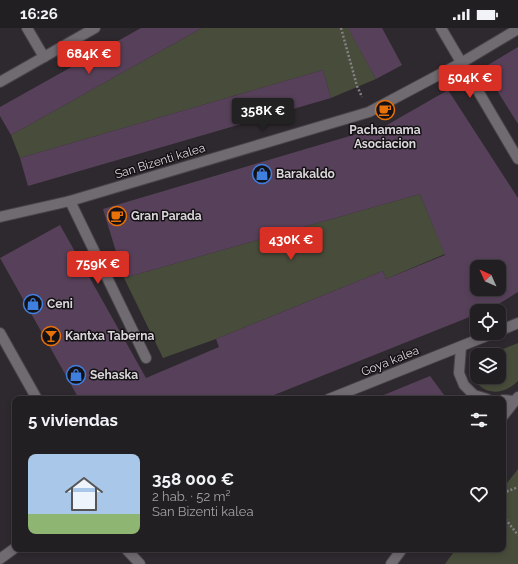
<!DOCTYPE html>
<html lang="es">
<meta charset="utf-8">
<style>
:root{--surface:#221f22;--page:#2e2c2f;--text:#f1f3f6;--muted:#a2a2a5;--line:#3f3d40;--accent:#d93025}
body{margin:0;font-family:Raleway,sans-serif;background:var(--page);color:var(--text);height:100vh;display:flex;flex-direction:column;font-size:15px;white-space:nowrap}
*{box-sizing:border-box;margin:0}
p{font-size:13px;color:var(--muted)}
.icon{flex:none;width:22px;height:22px;fill:none;stroke:currentColor;stroke-width:2;stroke-linecap:round;stroke-linejoin:round}
.map{position:relative;flex:1;overflow:hidden}
.panel{position:absolute;left:12px;top:368px;width:494px;height:156px;display:flex;flex-direction:column;background:var(--surface);border-radius:8px;box-shadow:0 2px 6px #0003,0 0 0 1px var(--line)}
.panel>*{flex:none}
.needle{width:26px;rotate:315deg}
.fabs{position:absolute;left:470px;top:232px;display:grid;gap:8px}
.fabs a{display:grid;place-items:center;width:36px;height:36px;border-radius:8px;background:var(--surface);box-shadow:0 2px 6px #0003,0 0 0 1px var(--line);font-size:20px}
.price{position:absolute;translate:-50% -34px;padding:0 9px;border-radius:4px;background:var(--accent);color:#fff;font-size:13px;line-height:26px;filter:drop-shadow(0 1px 2px #0008)}
.price::after{content:'';position:absolute;left:50%;top:24px;width:12px;height:9px;margin-left:-6px;background:inherit;clip-path:polygon(0 0,100% 0,50% 100%)}
.price.current{background:#222;color:#fff}
ul{padding:0;list-style:none}
li{display:flex;align-items:center;gap:12px;height:100px;padding:0 16px}
li span{display:grid;place-items:center;flex:none;width:112px;height:80px;border-radius:8px;color:#555}
li>.icon{margin-inline-start:auto}
span .icon{width:48px;height:48px;fill:#fffc;stroke-width:1}
li b{font-size:17px}
h2{display:flex;justify-content:space-between;align-items:center;height:48px;padding:0 16px;font-size:17px}
.status{display:flex;justify-content:space-between;align-items:center;height:28px;padding:0 20px;background:var(--surface);direction:ltr}
.status svg{height:11px;fill:currentColor}
.map>svg:first-child{display:block}
.green{fill:#484c3a}
.building{fill:#57415a;fill-rule:evenodd}
.lines{fill:none;stroke-linecap:round;stroke-linejoin:round}
.minor-casing{stroke:#49444a;stroke-width:12}
.tertiary-casing{stroke:#49444a;stroke-width:12}
.path{stroke:#858085;stroke-width:2.5;stroke-dasharray:2 2;stroke-linecap:butt}
.minor{stroke:#706a71;stroke-width:10}
.tertiary{stroke:#706a71;stroke-width:10}
.labels{text-anchor:middle;dominant-baseline:central;stroke-width:3;stroke-linejoin:round;paint-order:stroke}
.poi-label{font-size:12px;font-weight:bold;fill:#dad6da;stroke:#151215;text-anchor:start}
.street-label{font-size:12px;fill:#dad6da;stroke:#151215}
</style>
<div class="status"><b>16:26</b><svg viewBox="0 0 49 12"><path d="M0 12V9h3v3zM5 12V6h3v6zM10 12V3h3v9zM15 12V0h3v12zM26 1h20v11H26zM47 4h2v5h-2z"/></svg></div>
<div class="map">
<svg width="518" height="536" viewBox="0 0 518 536">
<rect width="100%" height="100%" fill="#2e292e"/>
<g class="green">
<polygon points="202,0 359,0 351,5 376,51 331,70 323,42 20,130 11,107"/>
<polygon points="420,166 445,226 386,251 383,243 216,311 163,330 124,250"/>
<path d="M518,315V353C499,372 476,365 469,339L474,332L477,331V349H499V327H488Z"/>
<polygon points="518,441 518,536 445,536 456,521 503,521 503,460"/>
</g>
<g class="building">
<polygon points="141,0 202,0 11,107 0,88 0,79"/>
<polygon points="348,0 382,0 402,37 376,51"/>
<polygon points="518,19 518,96 483,40"/>
<polygon points="323,42 331,70 28,158 20,130"/>
<path d="M448,62L518,170V264L492,280L484,283H477V286L264,371H79L0,230L60,197L146,350L219,319L216,311L383,243L386,251L445,227L420,166L124,250L103,181L387,97ZM477,239H499V261H477Z"/>
<polygon points="430,348 447,371 374,371"/>
</g>
<g class="lines">
<g class="minor-casing">
<g id="minor">
<polyline points="27,0 44,29"/>
<polyline points="441,0 518,131"/>
<polyline points="0,54 95,0"/>
<polyline points="70,173 146,330"/>
<polyline points="0,189 70,173 369,84 461,35 518,1"/>
<polyline points="499,303 518,295"/>
<polyline points="461,319 459,345 464,357 474,367 487,371"/>
<polyline points="329,371 494,305"/>
<polyline points="503,372 515,373"/>
<polyline points="0,531 15,520"/>
</g>
</g>
<g class="tertiary-casing">
<g id="tertiary">
<polyline points="0,305 37,371"/>
<polyline points="503,388 518,369"/>
<polyline points="126,521 140,536"/>
<polyline points="391,536 402,521"/>
</g>
</g>
<g class="path">
<polyline points="341,0 357,58 362,69"/>
<polyline points="503,465 518,459"/>
<polyline points="503,488 518,507"/>
</g>
<use href="#minor" class="minor"/>
<use href="#tertiary" class="tertiary"/>
</g>
<defs>
<g id="cafe-ring" transform="scale(1)"><circle r="9.5" fill="#151215" stroke="#e8710a" stroke-width="1.5"/><path d="M-5.5-4.5H6V0H3Q3 3.5 0 3.5H-2.5Q-5.5 3.5-5.5 0ZM3-3.2v2h1.7v-2ZM-6 4.5H4V6H-6Z" fill="#e8710a"/></g>
<g id="shop-ring" transform="scale(1)"><circle r="9.5" fill="#151215" stroke="#3f7fe0" stroke-width="1.5"/><path d="M-5-2.5h2.3a2.7 3.5 0 0 1 5.4 0H5L5.5 6h-11ZM-1.5-2.5h3a1.5 2.3 0 0 0-3 0Z" fill="#3f7fe0"/></g>
<g id="bar-ring" transform="scale(1)"><circle r="9.5" fill="#151215" stroke="#e8710a" stroke-width="1.5"/><path d="M-6-5H6L.8 .8V4.5H3.5V6h-7V4.5H-.8V.8Z" fill="#e8710a"/></g>
</defs>
<g fill-rule="evenodd">
<use href="#cafe-ring" x="385" y="82"/>
<use href="#shop-ring" x="262" y="146"/>
<use href="#cafe-ring" x="117" y="188"/>
<use href="#shop-ring" x="33" y="276"/>
<use href="#bar-ring" x="51" y="308"/>
<use href="#shop-ring" x="76" y="347"/>
</g>
<g class="labels">
<g class="poi-label">
<text x="385" y="102" text-anchor="middle">Pachamama<tspan x="385" dy="14">Asociacion</tspan></text>
<text x="276" y="146">Barakaldo</text>
<text x="131" y="188">Gran Parada</text>
<text x="47" y="276">Ceni</text>
<text x="65" y="308">Kantxa Taberna</text>
<text x="90" y="347">Sehaska</text>
</g>
<g class="street-label">
<text transform="translate(160 133) rotate(-17)">San Bizenti kalea</text>
<text transform="translate(390 333) rotate(-22)">Goya kalea</text>
</g>
</g>
</svg>
<div class="fabs">
<a><svg class="needle" viewBox="-14 -14 28 28"><path d="M0-13l5 13h-10z" fill="#e53935"/><path d="M0 13l5-13h-10z" fill="#a2a2a5"/></svg></a>
<a><svg class="icon" aria-label="locate" viewBox="0 0 24 24"><circle cx="12" cy="12" r="6"/><path d="M12 2v4M12 18v4M2 12h4M18 12h4"/></svg></a>
<a><svg class="icon" aria-label="layers" viewBox="0 0 24 24"><path d="M12 4l9 5-9 5-9-5zM3 14l9 5 9-5"/></svg></a>
</div>
<b class="price" style="left:89px;top:47px">684K €</b>
<b class="price" style="left:470px;top:71px">504K €</b>
<b class="price current" style="left:263px;top:104px">358K €</b>
<b class="price" style="left:291px;top:233px">430K €</b>
<b class="price" style="left:98px;top:257px">759K €</b>
<section class="panel">
<h2>5 viviendas<svg class="icon" aria-label="filters" viewBox="0 0 24 24"><path d="M4 7h16M4 17h16"/><circle cx="9" cy="7" r="2"/><circle cx="15" cy="17" r="2"/></svg></h2>
<ul>
<li><span style="background:linear-gradient(#a9c7e8 75%,#8fb573 0)"><svg class="icon" aria-label="home" viewBox="0 0 24 24"><path d="M3 11l9-7 9 7M6 9v11h12V9"/></svg></span><div><b>358 000 €</b><p>2 hab. · 52 m²</p><p>San Bizenti kalea</p></div><svg class="icon" aria-label="heart" viewBox="0 0 24 24"><path d="M12 20l-8-8c-3-5 5-10 8-4 3-6 11-1 8 4z"/></svg></li>
</ul>
</section>
</div>
